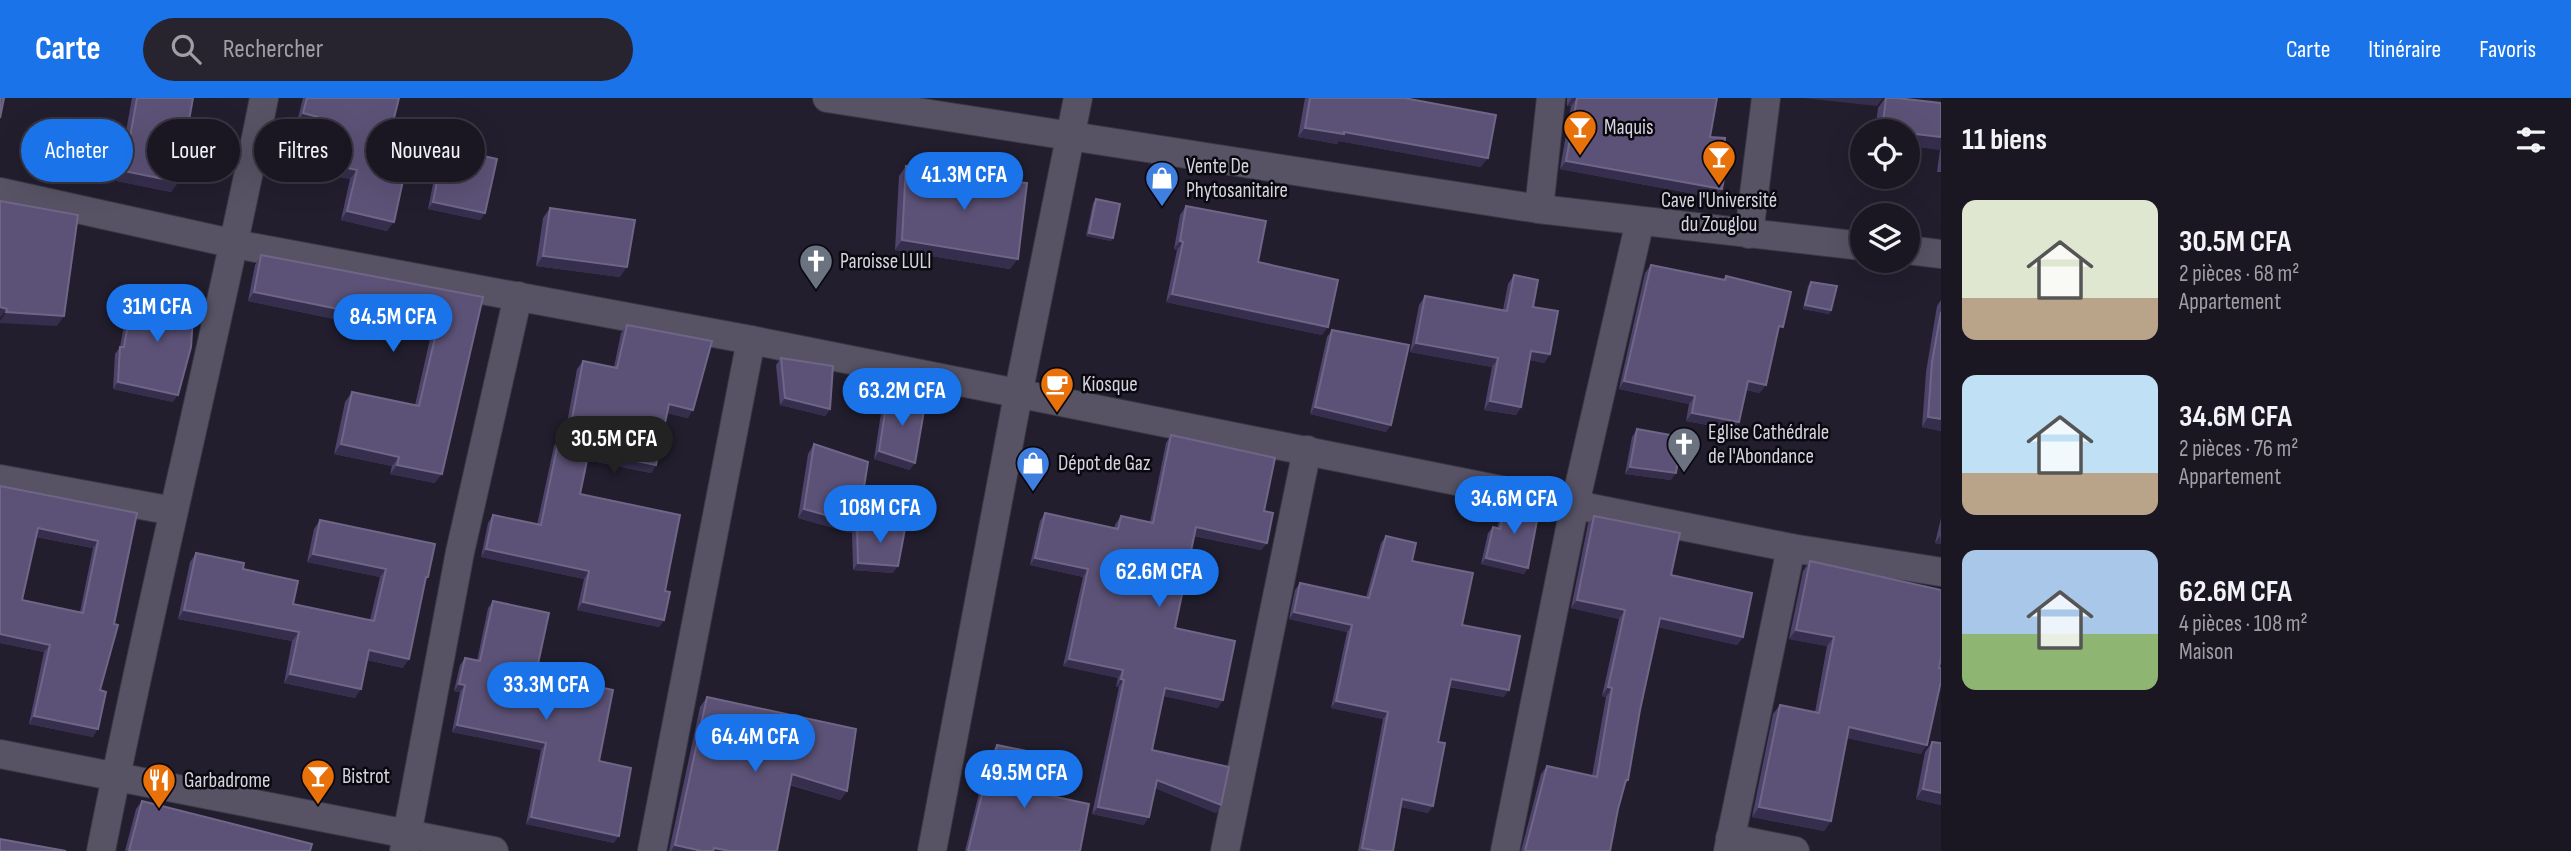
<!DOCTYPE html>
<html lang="fr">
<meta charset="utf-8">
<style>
:root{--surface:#1a1622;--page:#27232f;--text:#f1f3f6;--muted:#9f9fa5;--line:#383540;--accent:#1a73e8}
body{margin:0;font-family:"Sofia Sans Condensed",sans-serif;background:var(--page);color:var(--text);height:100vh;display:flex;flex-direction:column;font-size:26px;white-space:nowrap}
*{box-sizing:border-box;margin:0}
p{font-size:23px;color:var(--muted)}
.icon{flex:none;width:38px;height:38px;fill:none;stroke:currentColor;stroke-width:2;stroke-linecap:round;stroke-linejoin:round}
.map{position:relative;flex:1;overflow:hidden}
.panel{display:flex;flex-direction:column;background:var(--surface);width:630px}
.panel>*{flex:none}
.banner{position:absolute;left:21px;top:21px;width:665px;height:63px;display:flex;gap:14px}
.tools{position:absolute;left:1850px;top:21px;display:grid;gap:14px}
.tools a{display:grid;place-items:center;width:70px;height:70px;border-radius:50%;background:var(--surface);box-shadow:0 7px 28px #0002,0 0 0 2px var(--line);font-size:35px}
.price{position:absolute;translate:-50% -60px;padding:0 16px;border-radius:24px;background:var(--accent);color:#fff;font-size:23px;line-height:46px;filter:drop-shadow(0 2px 4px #0008)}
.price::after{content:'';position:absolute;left:50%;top:42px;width:21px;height:16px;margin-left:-10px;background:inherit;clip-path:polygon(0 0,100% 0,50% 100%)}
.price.on{background:#222;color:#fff}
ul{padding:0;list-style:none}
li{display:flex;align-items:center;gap:21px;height:175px;padding:0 21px}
li span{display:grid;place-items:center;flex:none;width:196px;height:140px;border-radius:14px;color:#555}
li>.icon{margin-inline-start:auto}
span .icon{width:84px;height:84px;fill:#fffc;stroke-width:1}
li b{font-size:30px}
h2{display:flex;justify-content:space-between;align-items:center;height:84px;padding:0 21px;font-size:30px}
.pill{padding:0 24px;border-radius:32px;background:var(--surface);box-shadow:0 7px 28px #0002,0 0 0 2px var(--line);font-size:24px;line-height:63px}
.pill.on{background:var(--accent);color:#fff}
header{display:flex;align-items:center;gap:42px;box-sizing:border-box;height:98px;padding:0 35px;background:var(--accent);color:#fff}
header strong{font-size:33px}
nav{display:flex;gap:38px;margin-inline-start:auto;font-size:24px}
.search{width:490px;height:63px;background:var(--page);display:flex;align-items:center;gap:18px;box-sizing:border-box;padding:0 24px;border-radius:38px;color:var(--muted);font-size:26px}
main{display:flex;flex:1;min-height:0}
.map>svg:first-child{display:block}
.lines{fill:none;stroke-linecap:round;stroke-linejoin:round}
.minor-casing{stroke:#3b3946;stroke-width:30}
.minor{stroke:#575365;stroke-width:28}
.wall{fill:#4d436b;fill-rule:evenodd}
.shaded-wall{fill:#362e4d}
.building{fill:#5c5277;stroke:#6f6687;stroke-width:2;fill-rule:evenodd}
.labels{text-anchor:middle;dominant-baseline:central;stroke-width:5;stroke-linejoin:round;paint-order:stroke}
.poi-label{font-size:21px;fill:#d5d3de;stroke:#0b0910;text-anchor:start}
</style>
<header>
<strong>Carte</strong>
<div class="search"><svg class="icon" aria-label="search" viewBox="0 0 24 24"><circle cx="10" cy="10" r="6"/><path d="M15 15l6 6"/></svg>Rechercher</div>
<nav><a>Carte</a><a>Itinéraire</a><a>Favoris</a></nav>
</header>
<main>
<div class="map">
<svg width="1941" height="753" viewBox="0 0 1941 753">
<rect width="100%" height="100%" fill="#221e2e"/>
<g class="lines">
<g class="minor-casing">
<g id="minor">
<polyline points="827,0 1539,111 1862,148"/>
<polyline points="0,94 235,146 751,242 1791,450 1941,474"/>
<polyline points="1539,111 1551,0"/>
<polyline points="1749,136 1766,0"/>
<polyline points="1908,152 1941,156"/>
<polyline points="0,381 173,413"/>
<polyline points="0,656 494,753"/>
<polyline points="1730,740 1795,753"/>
<path d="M101,753C150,501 214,252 264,0"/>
<polyline points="404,753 460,454 518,198"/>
<polyline points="652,753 751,242"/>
<polyline points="932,753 1018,297 1078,0"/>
<polyline points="1225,753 1307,352"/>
<polyline points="1505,753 1575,406 1640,123"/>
<polyline points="1728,753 1791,450"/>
</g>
</g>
<use href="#minor" class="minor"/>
</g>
<g class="wall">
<polygon points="132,0 193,0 178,84 171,94 117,83"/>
<polygon points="303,0 399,0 381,72 387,133 341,122 350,81 302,71 311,28 297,24"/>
<polygon points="1305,0 1404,0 1481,69 1339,43 1337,46 1298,39"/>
<polygon points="1567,0 1717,0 1710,39 1722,91 1716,100 1560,71 1571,8 1567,8"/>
<polygon points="1885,0 1897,0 1941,5 1941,74 1937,74 1940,52 1908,33 1875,33 1878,10"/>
<polygon points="444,49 485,115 480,122 428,111 439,56"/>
<polygon points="906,68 1010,171 895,152 899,78"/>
<polygon points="1096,101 1113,140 1111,143 1086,138 1093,105"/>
<polygon points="1186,108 1258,164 1322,237 1166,204 1177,152 1174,151 1180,117"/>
<polygon points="550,110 620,179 536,168 543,120"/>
<polygon points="261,157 483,199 435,385 390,376 392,368 334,356 345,304 352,294 415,307 430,241 248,203 255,167"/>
<polygon points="1651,167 1724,182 1726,178 1777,237 1760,295 1746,292 1734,332 1686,323 1689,306 1619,291 1645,175"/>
<polygon points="1514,177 1533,209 1550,256 1544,265 1530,262 1521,309 1516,317 1484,312 1492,269 1410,254 1419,207 1425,198 1503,212 1508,186"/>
<polygon points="1811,184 1831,212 1829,216 1803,211 1808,188"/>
<polygon points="133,197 173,304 113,291 115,256 120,249 128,205"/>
<polygon points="1941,202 1941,333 1922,329 1926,274 1937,208"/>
<polygon points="627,227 688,320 667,315 656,367 651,375 587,362 580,396 665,493 664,522 659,529 577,512 584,481 481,459 488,425 493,417 537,427 554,348 559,340 564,341 577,271 583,263 614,269 621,235"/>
<polygon points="1332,232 1386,334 1310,316 1327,239"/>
<polygon points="781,260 830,311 825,318 780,307 776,267"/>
<polygon points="887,302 910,372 874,361 882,309"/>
<polygon points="1637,331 1671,382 1625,376 1632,339"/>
<polygon points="1171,337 1264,413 1267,445 1261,452 1194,438 1175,530 1218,610 1164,598 1152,652 1221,707 1216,715 1155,690 1144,727 1092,716 1119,589 1116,589 1118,580 1063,568 1083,479 1030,467 1040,423 1045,415 1114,430 1116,425 1121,418 1150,424 1166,345"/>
<polygon points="814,346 857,428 893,475 853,472 852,435 798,420 808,356"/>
<path d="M2,390L137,415L100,592L93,639L29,626L44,554L0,545ZM36,439L93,450L80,514L22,502Z"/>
<polygon points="1506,404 1528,470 1524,476 1481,466 1488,435 1493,429 1497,430 1502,410"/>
<polygon points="1594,418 1671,477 1743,539 1737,547 1658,529 1640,612 1628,682 1624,688 1618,711 1610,753 1521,753 1541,676 1547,668 1592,678 1606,599 1602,598 1619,521 1571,510 1588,426"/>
<polygon points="1941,420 1941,446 1935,445"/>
<polygon points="320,422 428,479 425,483 403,570 367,562 355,600 284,585 292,543 178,521 190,464 196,455 243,471 293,506 370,522 380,479 307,464 314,431"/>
<polygon points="1386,438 1412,463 1462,527 1504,599 1449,589 1438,644 1428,715 1401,709 1393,753 1358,753 1383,621 1331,610 1347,534 1289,521 1295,492 1300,485 1366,499 1381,445"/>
<polygon points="1810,463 1921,656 1847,640 1831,723 1824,733 1752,719 1773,616 1780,607 1815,614 1827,548 1789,541 1803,473"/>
<polygon points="493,503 536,575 599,663 614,745 526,726 541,652 452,634 460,594 454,593 460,567 465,560 477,563 488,510"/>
<polygon points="707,599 847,693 840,702 790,687 777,753 669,753 700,609"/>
<polygon points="1932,644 1941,645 1941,707 1916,701 1925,654"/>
<polygon points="997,647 1033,694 1080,753 965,753 980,691 985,684 992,654"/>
<polygon points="142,703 310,753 125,753 136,711"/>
</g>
<g class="shaded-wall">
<polygon points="1572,0 1577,0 1571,8 1567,8"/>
<polygon points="1803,0 1883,0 1877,8"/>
<polygon points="303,15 318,19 311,28 297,24"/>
<polygon points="1305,30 1344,34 1488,60 1481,69 1339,43 1337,46 1298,39"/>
<polygon points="1908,35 1941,39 1941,51 1940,52 1908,48"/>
<polygon points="309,62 357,72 350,81 302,71"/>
<polygon points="1566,63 1722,91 1716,100 1560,71"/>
<polygon points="124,73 178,84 171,94 117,83"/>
<polygon points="433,104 485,115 480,122 428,111"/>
<polygon points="347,113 394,124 387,133 341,122"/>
<polygon points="1089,135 1113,140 1111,143 1086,138"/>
<polygon points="902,142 1018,161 1010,171 895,152"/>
<polygon points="1180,143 1183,144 1177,152 1174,151"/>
<polygon points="543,158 627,169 620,179 536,168"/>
<polygon points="254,194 437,231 430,241 248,203"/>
<polygon points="1172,196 1328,229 1322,237 1166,204"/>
<polygon points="1805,207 1831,212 1829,216 1803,211"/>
<polygon points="0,209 7,211 0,220"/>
<polygon points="6,214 64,218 57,228 0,225 0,223"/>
<polygon points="1416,245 1498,260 1492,269 1410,254"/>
<polygon points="1531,253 1550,256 1544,265 1525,261"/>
<polygon points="1624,283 1695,298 1689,306 1619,291"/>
<polygon points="1748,283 1766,287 1760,295 1742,291"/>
<polygon points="118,284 178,297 173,304 113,291"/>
<polygon points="785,300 830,311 825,318 780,307"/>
<polygon points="1490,303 1521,309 1516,317 1484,312"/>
<polygon points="669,306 693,312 688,320 663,314"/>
<polygon points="1315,309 1391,327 1386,334 1310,316"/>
<polygon points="1692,315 1739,324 1734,332 1686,323"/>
<polygon points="1928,319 1941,321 1941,333 1922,329"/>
<polygon points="341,346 399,359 392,368 334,356"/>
<polygon points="589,353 656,367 651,375 584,361"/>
<polygon points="879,353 915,365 910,372 874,361"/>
<polygon points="397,367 442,376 435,385 390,376"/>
<polygon points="1630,369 1676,375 1671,382 1625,376"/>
<polygon points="804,411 858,426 852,435 798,420"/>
<polygon points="1196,429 1267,445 1261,452 1191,437"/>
<polygon points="38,430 98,443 93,450 32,438"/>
<polygon points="1940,438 1941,446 1935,445"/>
<polygon points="486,451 589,473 584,481 481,459"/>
<polygon points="313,456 386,471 380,479 307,464"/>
<polygon points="1035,460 1088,471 1083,479 1030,467"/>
<polygon points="1486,460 1528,470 1524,476 1481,466"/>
<polygon points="858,465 898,468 893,475 853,472"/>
<polygon points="1577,502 1625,512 1619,521 1571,510"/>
<polygon points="583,504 664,522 659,529 577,512"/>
<polygon points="184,512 299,534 292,543 178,521"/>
<polygon points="1294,514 1352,527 1347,534 1289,521"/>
<polygon points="1660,520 1743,539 1737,547 1654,528"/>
<polygon points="1796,532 1834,539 1827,548 1789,541"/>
<polygon points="0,536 50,547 44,554 0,545"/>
<polygon points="369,552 409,561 403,570 363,561"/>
<polygon points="1069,561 1123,572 1118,580 1063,568"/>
<polygon points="290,576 361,591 355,600 284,585"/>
<polygon points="1121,581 1124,582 1119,589 1116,589"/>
<polygon points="1451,581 1509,592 1504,599 1446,588"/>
<polygon points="459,586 465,587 460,594 454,593"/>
<polygon points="1608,589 1612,590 1606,599 1602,598"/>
<polygon points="1165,590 1223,602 1218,610 1160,597"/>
<polygon points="1336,603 1388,614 1383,621 1331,610"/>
<polygon points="34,618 98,631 93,639 29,626"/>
<polygon points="457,627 546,645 541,652 452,634"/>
<polygon points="1849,629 1927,647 1921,656 1842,639"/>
<polygon points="792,676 847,693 840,702 786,685"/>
<polygon points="1157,682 1221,707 1216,715 1152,689"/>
<polygon points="1923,691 1941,695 1941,707 1916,701"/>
<polygon points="1402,701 1433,708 1428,715 1397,708"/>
<polygon points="1098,709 1149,719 1144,727 1092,716"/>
<polygon points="1759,709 1831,723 1824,733 1752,719"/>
<polygon points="531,719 619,738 614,745 526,726"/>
<polygon points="675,747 702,753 671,753"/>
<polygon points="714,750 730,753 712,753"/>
</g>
<g class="building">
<polygon points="0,0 4,0 0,20"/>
<polygon points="137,0 193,0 178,84 124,73"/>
<polygon points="307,0 399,0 381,72 404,78 394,124 347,113 357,72 309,62 318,19 303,15"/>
<polygon points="1310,0 1404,0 1496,17 1488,60 1344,34 1344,36 1305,30"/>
<polygon points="1577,0 1717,0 1710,39 1725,40 1724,64 1727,65 1722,91 1566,63"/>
<polygon points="1886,0 1897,0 1941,5 1941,39 1908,35 1908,33 1882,32"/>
<polygon points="444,49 497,61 485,115 433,104"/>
<polygon points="906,68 1027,85 1018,161 902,142"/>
<polygon points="1096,101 1120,106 1113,140 1089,135"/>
<polygon points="0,103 78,117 64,218 6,214 7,211 0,209"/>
<polygon points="1186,108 1266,123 1258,164 1338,182 1328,229 1172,196 1183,144 1180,143"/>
<polygon points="550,110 635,122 627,169 543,158"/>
<polygon points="261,157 483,199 442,376 397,367 399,359 341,346 352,294 419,308 437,231 254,194"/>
<polygon points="1651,167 1725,182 1726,178 1791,194 1783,229 1779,228 1766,287 1748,283 1739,324 1692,315 1695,298 1624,283"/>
<polygon points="1514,177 1538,182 1533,209 1558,213 1550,256 1531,253 1521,309 1490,303 1498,260 1416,245 1425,198 1507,213"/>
<polygon points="1811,184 1837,188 1831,212 1805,207"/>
<polygon points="133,197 194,205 191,249 178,297 118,284 120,249 124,249"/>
<polygon points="1941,214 1941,321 1928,319 1932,264"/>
<polygon points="627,227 712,243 693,312 669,306 656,367 589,353 580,396 680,417 665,493 670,494 664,522 583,504 589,473 486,451 493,417 541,427 559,340 568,342 583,263 617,270"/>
<polygon points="1332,232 1409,247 1391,327 1315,309"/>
<polygon points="781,260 833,268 830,311 785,300"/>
<polygon points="926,301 915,365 879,353 887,302"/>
<polygon points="1637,331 1682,339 1676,375 1630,369"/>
<polygon points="1171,337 1275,360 1264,413 1273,415 1267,445 1196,429 1175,530 1235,543 1223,602 1165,590 1152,652 1229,669 1221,707 1157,682 1149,719 1098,709 1124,582 1121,581 1123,572 1069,561 1088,471 1035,460 1045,415 1118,431 1121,418 1153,425"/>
<polygon points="814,346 868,364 858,426 804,411"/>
<path d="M0,388L137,415L114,526L118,527L100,592L106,594L98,631L34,618L50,547L0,536ZM38,430L98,443L83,515L22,502Z"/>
<polygon points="1506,404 1539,412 1528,470 1486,460 1493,429 1500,431"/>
<polygon points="1594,418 1680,435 1671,477 1752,495 1743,539 1660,520 1640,612 1628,682 1626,682 1618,711 1610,753 1525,753 1547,668 1597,679 1612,590 1608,589 1625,512 1577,502"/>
<polygon points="320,422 435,446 428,479 426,479 409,561 369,552 361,591 290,576 299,534 184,512 196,455 244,465 243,471 298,483 293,506 374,523 386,471 313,456"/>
<polygon points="857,428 905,431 898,468 858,465"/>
<polygon points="1386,438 1416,445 1412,463 1473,475 1462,527 1520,538 1509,592 1451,581 1438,644 1445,645 1433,708 1402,701 1393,753 1377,753 1362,750 1388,614 1336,603 1352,527 1294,514 1300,485 1369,500"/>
<polygon points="1810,463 1941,492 1941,559 1939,570 1941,570 1941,583 1927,647 1849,629 1831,723 1759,709 1780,607 1819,615 1834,539 1796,532"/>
<polygon points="493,503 549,515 536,575 613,592 599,663 631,670 619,738 531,719 546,645 457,627 465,587 459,586 465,560 480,563"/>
<polygon points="707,599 856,631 847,693 792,676 777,753 730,753 714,750 713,753 702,753 675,747"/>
<polygon points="1932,644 1941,645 1941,695 1923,691"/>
<polygon points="997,647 1041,656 1033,694 1089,706 1080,753 968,753 985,684 988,685"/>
<polygon points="142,703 312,746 310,753 129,753"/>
<polygon points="0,741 66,753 0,753"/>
</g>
<defs>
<g id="bar-pin" transform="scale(1.75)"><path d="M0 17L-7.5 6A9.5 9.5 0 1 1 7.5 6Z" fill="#e8710a" stroke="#0b0910"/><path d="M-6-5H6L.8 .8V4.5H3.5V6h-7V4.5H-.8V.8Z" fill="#fff"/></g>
<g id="shop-pin" transform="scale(1.75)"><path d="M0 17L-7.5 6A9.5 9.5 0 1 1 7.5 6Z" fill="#3f7fe0" stroke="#0b0910"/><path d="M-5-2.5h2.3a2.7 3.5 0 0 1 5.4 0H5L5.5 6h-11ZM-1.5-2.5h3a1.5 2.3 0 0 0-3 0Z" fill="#fff"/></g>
<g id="church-pin" transform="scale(1.75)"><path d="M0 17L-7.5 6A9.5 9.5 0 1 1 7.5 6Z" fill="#6b7280" stroke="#0b0910"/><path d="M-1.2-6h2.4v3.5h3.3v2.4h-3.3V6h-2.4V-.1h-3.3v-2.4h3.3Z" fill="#fff"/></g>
<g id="cafe-pin" transform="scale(1.75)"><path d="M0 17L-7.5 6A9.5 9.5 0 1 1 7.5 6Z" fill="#e8710a" stroke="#0b0910"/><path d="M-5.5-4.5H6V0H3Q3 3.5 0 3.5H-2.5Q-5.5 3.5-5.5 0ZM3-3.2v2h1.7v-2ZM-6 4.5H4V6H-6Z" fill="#fff"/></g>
<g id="restaurant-pin" transform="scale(1.75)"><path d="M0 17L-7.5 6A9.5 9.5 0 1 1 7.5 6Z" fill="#e8710a" stroke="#0b0910"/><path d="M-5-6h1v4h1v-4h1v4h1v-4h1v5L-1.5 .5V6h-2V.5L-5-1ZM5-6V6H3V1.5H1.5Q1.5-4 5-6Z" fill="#fff"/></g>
</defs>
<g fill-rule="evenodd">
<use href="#bar-pin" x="1580" y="29"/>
<use href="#bar-pin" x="1719" y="59"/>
<use href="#shop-pin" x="1162" y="80"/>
<use href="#church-pin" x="816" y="163"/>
<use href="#cafe-pin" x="1057" y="286"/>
<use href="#church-pin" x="1684" y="346"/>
<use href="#shop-pin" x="1033" y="365"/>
<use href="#bar-pin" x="318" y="678"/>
<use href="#restaurant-pin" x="159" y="682"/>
</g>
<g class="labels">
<g class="poi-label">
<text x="1604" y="29">Maquis</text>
<text x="1186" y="68">Vente De<tspan x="1186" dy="24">Phytosanitaire</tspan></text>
<text x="1719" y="102" text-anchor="middle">Cave l'Université<tspan x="1719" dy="24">du Zouglou</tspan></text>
<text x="840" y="163">Paroisse LULI</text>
<text x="1082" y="286">Kiosque</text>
<text x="1708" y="334">Eglise Cathédrale<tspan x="1708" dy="24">de l'Abondance</tspan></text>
<text x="1058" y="365">Dépot de Gaz</text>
<text x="342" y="678">Bistrot</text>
<text x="184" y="682">Garbadrome</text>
</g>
</g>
</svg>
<div class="tools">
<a><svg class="icon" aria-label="locate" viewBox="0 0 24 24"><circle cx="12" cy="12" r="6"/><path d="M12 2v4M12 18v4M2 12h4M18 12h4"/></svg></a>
<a><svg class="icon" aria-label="layers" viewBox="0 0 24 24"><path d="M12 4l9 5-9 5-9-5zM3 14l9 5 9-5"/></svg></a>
</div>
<b class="price" style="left:964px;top:114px">41.3M CFA</b>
<b class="price" style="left:157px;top:246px">31M CFA</b>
<b class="price" style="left:393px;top:256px">84.5M CFA</b>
<b class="price" style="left:902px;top:330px">63.2M CFA</b>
<b class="price on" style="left:614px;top:378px">30.5M CFA</b>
<b class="price" style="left:1514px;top:438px">34.6M CFA</b>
<b class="price" style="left:880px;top:447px">108M CFA</b>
<b class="price" style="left:1159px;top:511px">62.6M CFA</b>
<b class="price" style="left:546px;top:624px">33.3M CFA</b>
<b class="price" style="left:755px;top:676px">64.4M CFA</b>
<b class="price" style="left:1024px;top:712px">49.5M CFA</b>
<div class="banner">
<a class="pill on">Acheter</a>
<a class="pill">Louer</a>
<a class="pill">Filtres</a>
<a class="pill">Nouveau</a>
</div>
</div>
<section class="panel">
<h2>11 biens<svg class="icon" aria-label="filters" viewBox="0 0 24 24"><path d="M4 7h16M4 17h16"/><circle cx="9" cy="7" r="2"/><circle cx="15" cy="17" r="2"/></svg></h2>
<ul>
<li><span style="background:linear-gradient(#dfe7d0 70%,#b9a48a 0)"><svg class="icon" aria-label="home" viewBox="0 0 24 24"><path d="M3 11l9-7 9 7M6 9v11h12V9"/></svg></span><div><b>30.5M CFA</b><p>2 pièces · 68 m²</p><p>Appartement</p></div></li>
<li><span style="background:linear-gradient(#bfe0f5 70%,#b9a48a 0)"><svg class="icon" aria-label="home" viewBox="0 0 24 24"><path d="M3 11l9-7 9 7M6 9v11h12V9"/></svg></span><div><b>34.6M CFA</b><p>2 pièces · 76 m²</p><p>Appartement</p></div></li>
<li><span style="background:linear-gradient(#a9c7e8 60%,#8fb573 0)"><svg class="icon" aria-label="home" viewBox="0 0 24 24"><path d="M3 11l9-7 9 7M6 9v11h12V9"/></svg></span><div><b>62.6M CFA</b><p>4 pièces · 108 m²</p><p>Maison</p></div></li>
</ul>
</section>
</main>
